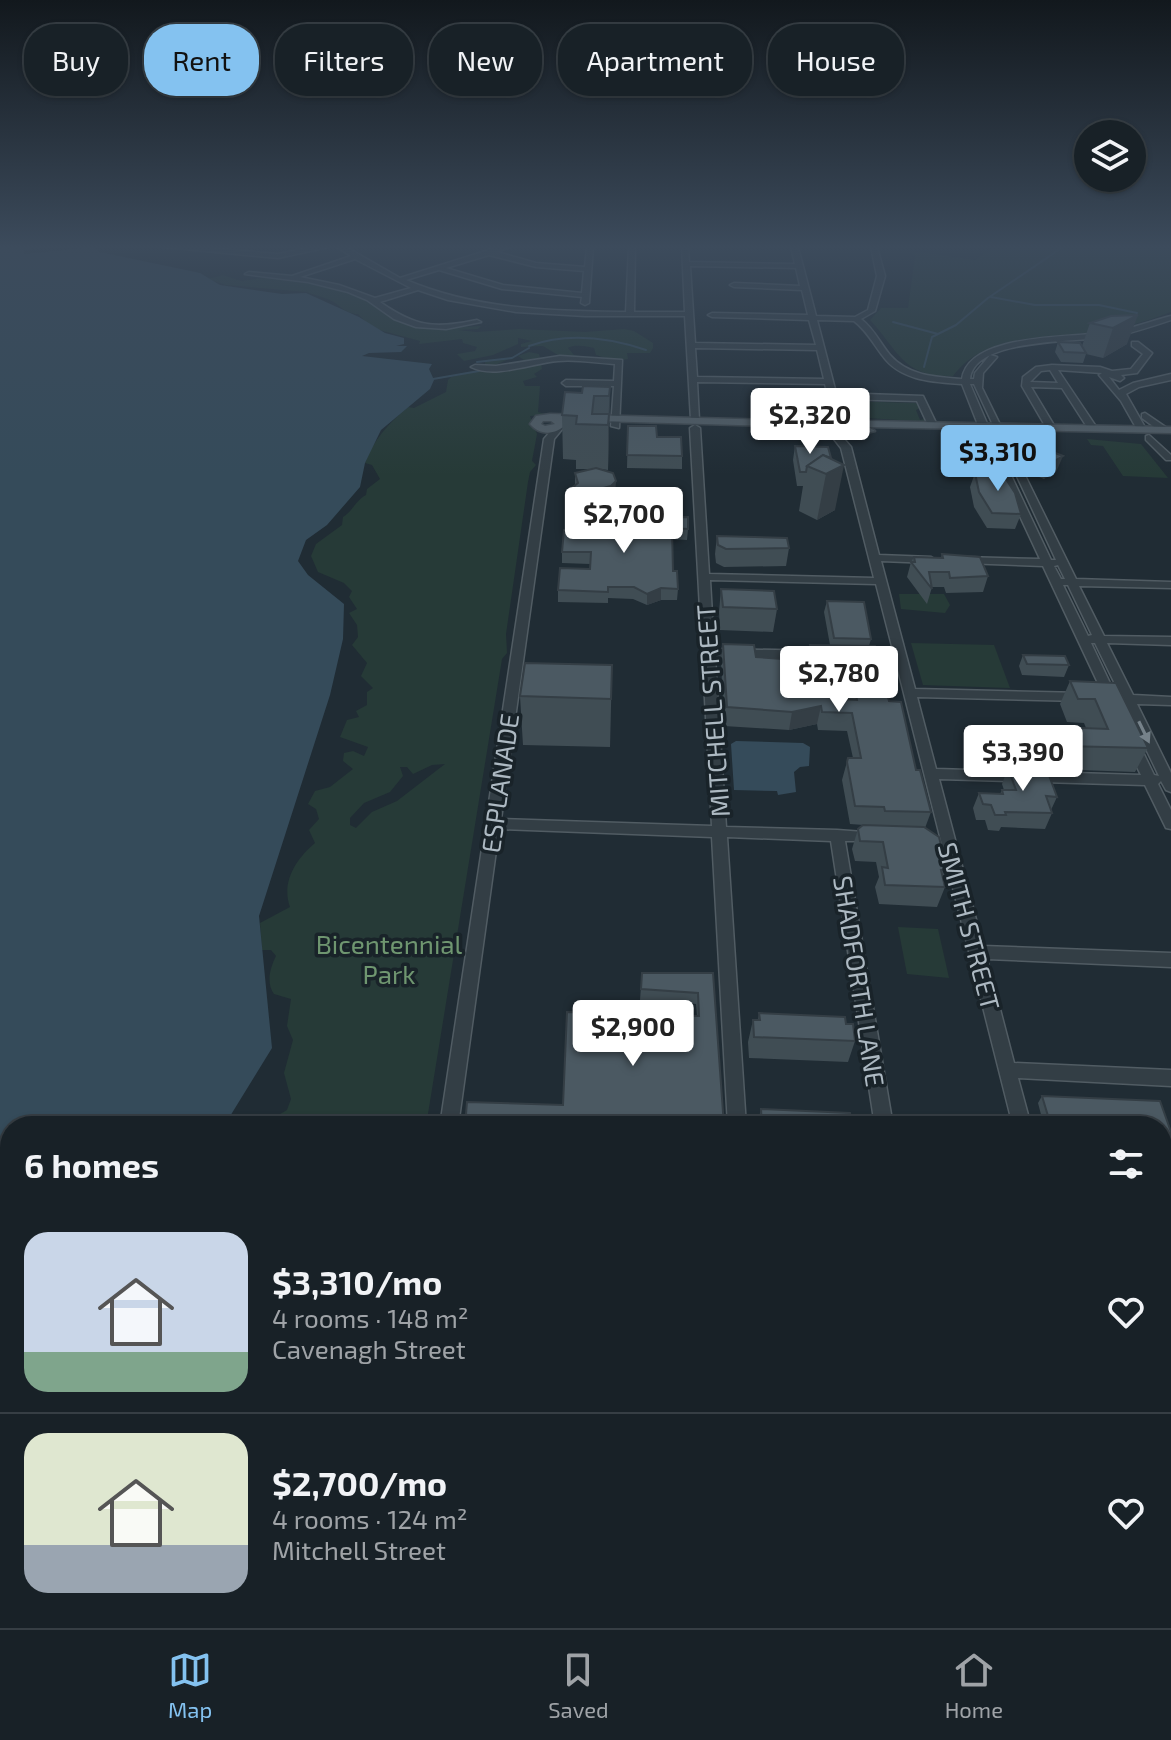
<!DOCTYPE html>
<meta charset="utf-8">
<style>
:root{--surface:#182127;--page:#21292f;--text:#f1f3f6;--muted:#9fa3a7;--line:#363e44;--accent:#84c2f0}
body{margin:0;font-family:"Exo 2",sans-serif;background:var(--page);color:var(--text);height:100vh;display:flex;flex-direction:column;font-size:30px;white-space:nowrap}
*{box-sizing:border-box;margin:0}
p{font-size:26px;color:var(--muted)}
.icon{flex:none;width:44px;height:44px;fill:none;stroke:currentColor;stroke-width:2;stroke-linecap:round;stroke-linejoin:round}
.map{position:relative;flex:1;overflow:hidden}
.side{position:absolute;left:0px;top:1116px;width:1172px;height:512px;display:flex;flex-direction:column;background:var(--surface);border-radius:32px 32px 0 0;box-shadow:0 2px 6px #0004,0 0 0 2px var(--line)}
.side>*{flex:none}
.banner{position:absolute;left:24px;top:24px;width:1124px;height:72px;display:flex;gap:16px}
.buttons{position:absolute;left:1074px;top:120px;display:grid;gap:16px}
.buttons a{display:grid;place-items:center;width:72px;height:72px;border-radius:50%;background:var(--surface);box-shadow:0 2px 6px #0004,0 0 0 2px var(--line);font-size:40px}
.price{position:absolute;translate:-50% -68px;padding:0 18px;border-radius:8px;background:#fff;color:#222;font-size:26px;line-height:52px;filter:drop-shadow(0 2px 4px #0008)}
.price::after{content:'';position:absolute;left:50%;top:48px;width:24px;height:18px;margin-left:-12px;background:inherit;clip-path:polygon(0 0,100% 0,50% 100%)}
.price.active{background:var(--accent);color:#111}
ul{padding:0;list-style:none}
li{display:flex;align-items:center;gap:24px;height:200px;padding:0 24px}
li+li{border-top:2px solid var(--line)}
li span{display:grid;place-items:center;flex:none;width:224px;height:160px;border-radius:24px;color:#555}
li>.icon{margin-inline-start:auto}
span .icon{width:96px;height:96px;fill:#fffc;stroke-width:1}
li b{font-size:34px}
h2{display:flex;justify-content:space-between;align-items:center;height:96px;padding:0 24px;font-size:34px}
.tag{padding:0 28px;border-radius:32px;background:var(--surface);box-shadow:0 2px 6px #0004,0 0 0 2px var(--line);font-size:28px;line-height:72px}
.tag.active{background:var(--accent);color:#111}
.menu{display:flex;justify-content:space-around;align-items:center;height:112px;border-top:2px solid var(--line);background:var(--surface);font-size:22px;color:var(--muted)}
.menu a{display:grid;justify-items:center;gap:4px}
.menu .active{color:var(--accent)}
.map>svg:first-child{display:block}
.green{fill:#263a37;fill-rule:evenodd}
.water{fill:#354b5a}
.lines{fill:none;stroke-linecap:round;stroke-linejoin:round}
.stream{stroke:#354b5a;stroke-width:2}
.minor-casing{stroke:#515c63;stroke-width:3}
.major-casing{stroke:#3d474e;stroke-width:3}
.minor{fill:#333e45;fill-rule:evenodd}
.major{fill:#515d65;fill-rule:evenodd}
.wall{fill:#404d54;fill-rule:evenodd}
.shaded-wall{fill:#343e45}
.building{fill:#4b5962;stroke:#343e45;stroke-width:2;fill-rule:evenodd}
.oneway{fill:#76828a}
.labels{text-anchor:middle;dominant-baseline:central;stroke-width:7;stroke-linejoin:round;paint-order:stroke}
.street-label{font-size:26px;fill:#adb9c2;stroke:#192329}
.park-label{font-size:26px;fill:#6f9670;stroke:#192329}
</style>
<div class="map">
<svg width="1171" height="1628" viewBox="0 0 1171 1628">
<rect width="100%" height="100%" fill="#202c34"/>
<g class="green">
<path d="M994,247H1171V312C1145,322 1119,329 1092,332C1042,340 986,332 953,376C903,378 899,351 870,320L881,308H908L915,256L912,253L920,252L975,260Z"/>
<path d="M223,275L241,281L278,276L325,284L363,297L395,318L440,328L481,326L478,329L458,330L476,332L519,329L585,332L624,329L634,331L653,343V348L650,353H627L628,359C617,362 605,358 596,355L594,348C587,346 573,344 568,348L574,355L595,358L561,357L543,346L521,347V344L532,341L518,338V344L493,355L464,361L457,354L475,351L477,347L463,343L462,339L419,344L420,341L372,328L358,314C344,314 339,303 327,299C320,296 314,295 307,292L226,285L208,279Z"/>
<path d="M529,352L539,354L542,369L534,374L537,377L523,381L525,386H540L538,412L548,415L530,416L537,434L532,461L536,465L530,472L528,482L506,634L507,653L502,659L426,1126H350V1119L348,1126H265V1123L287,1110L291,1099L284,1073L293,1040L287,1026L291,999L274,994C266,983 270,968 276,956L271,950H262L260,923L290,907C281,882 296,859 315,843L309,830L319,819L316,809L308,804L315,791L330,787L353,769L343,761L344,753L353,751L364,756L368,747L340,737L347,720L359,717L356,711L367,705V692L373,688L361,676L367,663L352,645L358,637L357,625L349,613L357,609L349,597L352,591L344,583L318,572L311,556L316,544L342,525L343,517C353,511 355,501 366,495L367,489L380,479L372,465L365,463C373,440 389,423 408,407L414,408L446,392L448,380L451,377L493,367L485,365V360L511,358L493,366L507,367L524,360L518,356ZM445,764L397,801L372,812L356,828L350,825V818L364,803L390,792L403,776L400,767H407L413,774L432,765Z"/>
<polygon points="843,401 916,403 920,408 916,410 920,420 927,418 930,422 851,417"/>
<polygon points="1087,439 1141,444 1168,478 1123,476 1103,446 1091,445"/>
<polygon points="899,594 944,594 950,605 945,613 901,609"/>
<polygon points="911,643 994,645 1010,688 923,685"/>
<polygon points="898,927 938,929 949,978 907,974"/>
<polygon points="10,1467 10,1601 0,1605 0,1474"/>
<polygon points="10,1616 10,1618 352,1618 347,1620 346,1628 0,1628 0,1622"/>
</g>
<g class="water">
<polygon points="0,247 48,247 24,250 24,254 95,247 100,252 200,273 220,285 282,294 306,293 359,317 385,333 404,338 404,344 396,346 407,346 401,352 369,353 362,356 432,364 429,369 434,380 430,389 381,430 365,463 360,487 327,525 306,540 298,561 308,575 344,604 343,639 330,695 259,916 272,1048 224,1126 10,1126 10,1458 0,1470"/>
<polygon points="736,741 803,743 810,747 809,766 800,767 794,772 796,792 778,795 777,791 734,790 731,744"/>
</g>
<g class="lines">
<g class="stream">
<polyline points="991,297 1035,305 1099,305 1137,313"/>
<polyline points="893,322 938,334"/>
<path d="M529,346C568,332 607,337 646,350"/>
<polyline points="477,362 512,358 529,348"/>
<polyline points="924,367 932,337 956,325 988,298 1063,247"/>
<polyline points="433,379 479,371"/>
</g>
<g class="minor-casing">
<g id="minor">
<polygon points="163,247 197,247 278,254 313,247 329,247 278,258"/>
<path d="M337,247H346L400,278L498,247H510L497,252L536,263L585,267L587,247H593L589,303L585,305L581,303L582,297L502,289L439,270L406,280C474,309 548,311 620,312H626L629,247H635L634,312H685L682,247H688L689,262L795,264L791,247H798L816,316L855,317L868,310L877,276L871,247H877L885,276L875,311L861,319C874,329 880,343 890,355C908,376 936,377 962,379C969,332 1075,338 1111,332C1131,329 1151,321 1171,316V320C1153,326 1135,332 1117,336C1084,343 974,336 970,379H974L975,373L990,355L997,357L983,373L982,388L1076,579L1171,582V588L1079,586L1104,636L1171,637V645L1107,643L1133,695L1171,697V705L1137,704L1171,773V792L1166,790L1161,781L1158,784L1171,810V829L1166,828L1145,785L939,779L983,946L1171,953V967L987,959L1014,1063L1171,1070V1086L1018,1078L1031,1126H1013L896,662L861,661L855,657L861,653L894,654L876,584L710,580L714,649L828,651L834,655L828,659L715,657L726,827L837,830L877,833L879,837L877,841H845L893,1126H875L831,841L727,837L746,1126H728L712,837L499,829L458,1126H440L544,439L555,426L563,428L554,439L501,819L712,826L690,428L695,425L700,428L709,574L874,578L841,448L830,434L838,432L851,447L879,555L931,557L936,560L931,563L881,561L915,689L1083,693L1089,697L1083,701L917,697L936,769L1141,775L1126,745L1133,741L1138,742L1154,775L1159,776L1124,703L1117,699L1121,696L1095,643H1091L1117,698L1111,702L1105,698L1043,566L963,563L958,560L963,557L1040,559L982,435L962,384C933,382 900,381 882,355C873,343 866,330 854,321L817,320L836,393L923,396L937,425L935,427H929L917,401L838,399L840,409L849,421L845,424C831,415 829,400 825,384L697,382L699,420L695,423L691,420L685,316H585L516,312L448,300L418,290L380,302C416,327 434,329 477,320L481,322L446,329L416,327L394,319L367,300L348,292L308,282L245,274L249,272L292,276L351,256ZM489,255L536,267L584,271L582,293L503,285L446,268ZM355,259L411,288L375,298L339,285L300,277ZM690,266L796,268L800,286L734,283L730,285L734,287L802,290L808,315L712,313L708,315L712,317L809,320L816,345L695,343ZM695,348L817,350L824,379L697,377ZM970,384H974L1056,560H1051L992,435ZM1058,565L1065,579H1061L1054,566ZM1063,585H1068L1092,635L1088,636Z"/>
<path d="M1132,342H1138L1152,353L1137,373L1121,375L1124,378L1120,381L1109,377L1119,390L1133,383L1171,374V380L1139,387L1126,394L1146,429L1144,431H1138L1121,401L1099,375L1102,373L1058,370L1097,428L1089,430L1062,388L1031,387L1055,427L1047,429L1022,386L1023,377L1036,367L1052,365L1100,367L1112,371L1131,369L1143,354L1132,346ZM1050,370L1058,383L1030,382L1041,371Z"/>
<path d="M560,356L622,360L619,428L611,426L614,386H566L562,383L566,380L614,381L615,364C596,363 576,359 558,361C532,363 495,379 471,367L475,365L496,366Z"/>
<polygon points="1145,413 1167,428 1167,432 1161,432 1142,418 1142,414"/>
<polygon points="1149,435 1171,455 1171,460 1166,460 1146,440 1146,436"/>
<rect x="1162" y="1280" width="9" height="20"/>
<polygon points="365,1618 389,1618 388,1628 364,1628"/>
<polygon points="752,1618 776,1618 777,1628 753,1628"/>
</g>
</g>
<g class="major-casing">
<g id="major">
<path d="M550,414L806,421L837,417L870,421L1171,427V433L870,427L837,423L806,427L563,420L566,424C556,435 540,436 530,424L536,416ZM543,421H551L555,424L545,426L541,424Z"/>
<polygon points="810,428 844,432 870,428 875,431 844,438 806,433 805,431"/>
</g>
</g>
<use href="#minor" class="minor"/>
<use href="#major" class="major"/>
</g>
<g class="wall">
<polygon points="1111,316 1127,344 1103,358 1086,354 1083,363 1061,362 1055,352 1058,342 1082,346 1090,323"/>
<polygon points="610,387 608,470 601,469 615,496 611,501 588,507 573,502 573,487 575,485 575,473 591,469 576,469 576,460 563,459 562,415 582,393"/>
<polygon points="628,426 682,456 682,469 627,468"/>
<polygon points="795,446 828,447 835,510 817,520 799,511 803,486 797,486 793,460"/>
<polygon points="1045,449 1057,470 1044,479 1027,472 1032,457"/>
<polygon points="975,473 1021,514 1015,529 987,528 974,507 970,487"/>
<polygon points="593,519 688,529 687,540 672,539 673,571 678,589 677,600 661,600 647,605 633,599 608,598 608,603 558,602 558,590 590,569 590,564 562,563 562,552 593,531"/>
<polygon points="717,536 789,548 786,566 724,567 716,563 715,554"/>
<polygon points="942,554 988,576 983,592 946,593 944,587 932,587 927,604 907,577 911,562 914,557 941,558"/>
<polygon points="721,589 777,609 773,632 720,630 719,612"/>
<path d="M827,601L871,639L869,646L931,812L925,828L947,870L943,880L945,887L937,907L879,904L875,887L879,877L876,862L855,861L852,849L858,829L878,826L850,824L842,780L848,758H853L847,731L818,730L817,724L789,730L724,726L721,662L723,644L788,671L808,672L807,663L810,645H830L824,612ZM837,681L845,682L849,700L841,699Z"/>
<polygon points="1023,655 1069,665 1064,677 1022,675 1019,666"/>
<polygon points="612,665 610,747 523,745 520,696"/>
<polygon points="1070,681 1116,683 1148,748 1135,772 1052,769 1044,750 1055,727 1086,728 1084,723 1067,722 1060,704"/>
<polygon points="1008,768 1057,797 1051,810 1052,813 1045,829 1001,827 999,831 988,830 985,820 976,820 973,808 979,793 1000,794 1002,790 1004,790 1002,784"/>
<polygon points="642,973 713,973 724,1126 470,1126 468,1124 466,1114 563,1105 697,1016 696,1004 640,1000"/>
<polygon points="759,1013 846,1024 855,1041 848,1062 749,1058 748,1042 753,1020 758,1020"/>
<polygon points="1042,1096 1160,1101 1171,1132 1171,1267 1162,1266 1162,1126 1044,1126 1038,1103"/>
<polygon points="761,1109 852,1126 757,1126"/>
<polygon points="1162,1374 1171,1375 1171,1520 1162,1520"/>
<polygon points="858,1618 922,1618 915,1621"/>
</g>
<g class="shaded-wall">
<polygon points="1138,315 1127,344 1103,358 1113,328"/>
<polygon points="610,387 609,430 608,470 608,425"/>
<polygon points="1063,456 1057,470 1044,479 1049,464"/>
<polygon points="844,465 835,510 817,520 826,474"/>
<polygon points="616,481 615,496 611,501 588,507 588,492"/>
<polygon points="661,588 661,600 647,605 647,594"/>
<polygon points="821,706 817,724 789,730 792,712"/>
</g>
<g class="building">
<polygon points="1138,315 1113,328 1090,323 1111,316"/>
<polygon points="1058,342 1080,343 1086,353 1064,352"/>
<polygon points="583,386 610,387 609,396 594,396 592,414 609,414 608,425 576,424 577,416 562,415 565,392 582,393"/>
<polygon points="628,426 656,426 657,437 681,437 682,456 627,455"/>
<polygon points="795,446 828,447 831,458 823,455 807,466 806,472 800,472"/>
<polygon points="1045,449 1063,456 1049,464 1032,457"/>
<polygon points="823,455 844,465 826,474 807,466"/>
<polygon points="596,468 613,473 616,481 611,486 588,492 573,487 578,483 575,473"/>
<polygon points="975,473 1002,473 1015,493 1021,514 992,513 979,492"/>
<polygon points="688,517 688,529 672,528 673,571 677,571 678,589 661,588 647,594 634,587 608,587 608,592 558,590 560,568 590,569 591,552 562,552 564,530 593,531 593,519"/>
<polygon points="717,536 787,538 789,548 726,549 718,545"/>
<polygon points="942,554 980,557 988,576 950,578 949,572 929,572 932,589 911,562 915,562 914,557 943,558"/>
<polygon points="721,589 774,591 777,609 723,607"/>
<polygon points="827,601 864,602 871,639 834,638"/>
<path d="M723,644L754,645L756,657L783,659L788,671L815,672L810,645L875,646L889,701L901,702L916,770H920L931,812L885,811L884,807L855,806L847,762L848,758H861L852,713L822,712L821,706L792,712L727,707ZM834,663L850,664L857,700L841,699Z"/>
<polygon points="1023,655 1065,656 1069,665 1027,664"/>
<polygon points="525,663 612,665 611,699 520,696"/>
<polygon points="1070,681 1116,683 1148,748 1063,746 1055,727 1108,729 1095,699 1078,699"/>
<polygon points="1008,768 1047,770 1057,797 1046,796 1052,813 1005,812 1006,815 995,815 991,805 983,804 979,793 1003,794 1002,790 1016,790"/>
<polygon points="863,825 924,827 939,837 947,870 941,870 945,887 885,885 882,867 888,868 883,842 860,841 858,829"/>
<polygon points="642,973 713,973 724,1126 628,1126 628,1122 592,1121 591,1126 478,1126 466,1114 467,1102 563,1105 567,1012 699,1016 698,993 641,989"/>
<polygon points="759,1013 845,1017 846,1024 853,1024 855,1041 754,1037 753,1020 760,1020"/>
<polygon points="1042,1096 1160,1101 1171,1132 1171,1261 1162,1260 1162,1126 1051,1126"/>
<polygon points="761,1109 850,1113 852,1126 762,1126"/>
<polygon points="1162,1374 1171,1375 1171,1493 1162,1462"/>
</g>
<defs><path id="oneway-solid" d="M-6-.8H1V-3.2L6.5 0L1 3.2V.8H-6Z" transform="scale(2)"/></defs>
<use class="oneway" href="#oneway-solid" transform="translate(1144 732) rotate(64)"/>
<linearGradient id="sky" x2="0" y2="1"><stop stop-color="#12181d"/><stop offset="0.52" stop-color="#3c4b5c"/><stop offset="1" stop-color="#3c4b5c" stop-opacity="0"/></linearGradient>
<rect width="1171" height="475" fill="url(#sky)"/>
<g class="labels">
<g class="street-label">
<text transform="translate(712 711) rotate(-94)">MITCHELL STREET</text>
<text transform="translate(499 783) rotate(-82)">ESPLANADE</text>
<text transform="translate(970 926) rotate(75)">SMITH STREET</text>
<text transform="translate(860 981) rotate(81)">SHADFORTH LANE</text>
</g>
<g class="park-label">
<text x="389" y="943">Bicentennial<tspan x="389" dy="30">Park</tspan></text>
</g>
</g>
</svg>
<div class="buttons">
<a><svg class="icon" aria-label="layers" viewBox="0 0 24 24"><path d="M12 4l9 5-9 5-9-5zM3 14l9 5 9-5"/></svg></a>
</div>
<b class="price" style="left:810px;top:456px">$2,320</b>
<b class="price active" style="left:998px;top:493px">$3,310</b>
<b class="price" style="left:624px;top:555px">$2,700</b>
<b class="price" style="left:839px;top:714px">$2,780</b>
<b class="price" style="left:1023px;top:793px">$3,390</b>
<b class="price" style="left:633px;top:1068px">$2,900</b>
<div class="banner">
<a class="tag">Buy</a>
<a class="tag active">Rent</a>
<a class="tag">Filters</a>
<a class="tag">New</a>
<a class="tag">Apartment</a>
<a class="tag">House</a>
</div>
<section class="side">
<h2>6 homes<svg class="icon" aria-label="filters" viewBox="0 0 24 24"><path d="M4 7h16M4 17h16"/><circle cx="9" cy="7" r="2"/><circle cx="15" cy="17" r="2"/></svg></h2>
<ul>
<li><span style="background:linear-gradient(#c9d6e8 75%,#7fa58c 0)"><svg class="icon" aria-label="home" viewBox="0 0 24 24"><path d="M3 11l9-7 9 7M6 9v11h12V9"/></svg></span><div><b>$3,310/mo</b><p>4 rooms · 148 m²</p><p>Cavenagh Street</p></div><svg class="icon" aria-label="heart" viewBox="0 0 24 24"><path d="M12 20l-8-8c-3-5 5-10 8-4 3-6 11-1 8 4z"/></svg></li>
<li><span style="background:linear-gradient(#dfe7d0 70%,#9aa5b1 0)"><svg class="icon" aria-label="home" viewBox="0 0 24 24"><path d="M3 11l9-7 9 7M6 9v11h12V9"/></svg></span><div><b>$2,700/mo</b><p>4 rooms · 124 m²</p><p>Mitchell Street</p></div><svg class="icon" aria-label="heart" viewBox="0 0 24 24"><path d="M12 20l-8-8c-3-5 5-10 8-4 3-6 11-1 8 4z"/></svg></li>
</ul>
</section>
</div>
<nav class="menu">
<a class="active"><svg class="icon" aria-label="map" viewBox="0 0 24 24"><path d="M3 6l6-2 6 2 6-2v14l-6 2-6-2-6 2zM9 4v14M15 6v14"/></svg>Map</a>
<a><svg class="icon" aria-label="saved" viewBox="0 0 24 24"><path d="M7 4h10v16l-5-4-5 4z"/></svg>Saved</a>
<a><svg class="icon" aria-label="home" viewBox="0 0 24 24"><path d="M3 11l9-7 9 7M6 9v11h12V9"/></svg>Home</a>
</nav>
